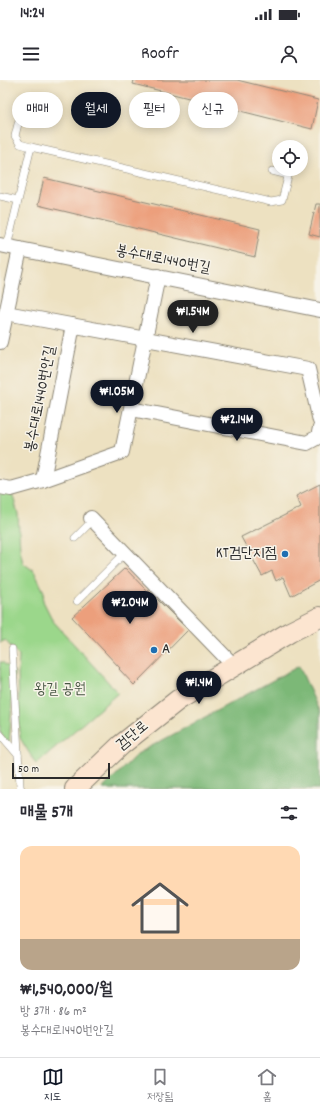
<!DOCTYPE html>
<html lang="ko">
<meta charset="utf-8">
<style>
:root{--surface:#fff;--page:#f2f2f3;--text:#2b2b33;--muted:#7c7c81;--line:#e1e1e2;--accent:#111827}
body{margin:0;font-family:Dekko,"Poor Story",sans-serif;background:var(--page);color:var(--text);height:100vh;display:flex;flex-direction:column;font-size:15px;white-space:nowrap}
*{box-sizing:border-box;margin:0}
p{font-size:13px;color:var(--muted)}
.icon{flex:none;width:22px;height:22px;fill:none;stroke:currentColor;stroke-width:2;stroke-linecap:round;stroke-linejoin:round}
.map{position:relative;height:709px;overflow:hidden}
.panel{display:flex;flex-direction:column;background:var(--surface);flex:1}
.panel>*{flex:none}
.top-card{position:absolute;left:12px;top:12px;width:296px;height:36px;display:flex;gap:8px}
.fabs{position:absolute;left:272px;top:60px;display:grid;gap:8px}
.fabs a{display:grid;place-items:center;width:36px;height:36px;border-radius:50%;background:var(--surface);box-shadow:0 2px 10px #0003;font-size:20px}
.scale{position:absolute;left:12px;bottom:10px;width:98px;box-sizing:border-box;padding-left:4px;border:2px solid #2b2b2b;border-top:0;font-size:11px;line-height:14px;white-space:nowrap;color:#2b2b2b;-webkit-text-stroke:3px #f7f3e8;paint-order:stroke}
.price{position:absolute;translate:-50% -34px;padding:0 9px;border-radius:14px;background:var(--accent);color:#fff;font-size:13px;line-height:26px;filter:drop-shadow(0 1px 2px #0008)}
.price::after{content:'';position:absolute;left:50%;top:24px;width:12px;height:9px;margin-left:-6px;background:inherit;clip-path:polygon(0 0,100% 0,50% 100%)}
.price.active{background:#222;color:#fff}
ul{padding:0;list-style:none}
li{display:grid;align-content:center;gap:8px;height:212px;padding:0 20px}
li span{display:grid;place-items:center;height:124px;border-radius:12px;color:#555}
li>.icon{margin-inline-start:auto}
span .icon{width:72px;height:72px;fill:#fffc;stroke-width:1}
li b{font-size:17px}
h2{display:flex;justify-content:space-between;align-items:center;height:48px;padding:0 20px;font-size:17px}
.pill{padding:0 14px;border-radius:18px;background:var(--surface);box-shadow:0 2px 10px #0003;font-size:14px;line-height:36px}
.pill.active{background:var(--accent);color:#fff}
.status{display:flex;justify-content:space-between;align-items:center;height:28px;padding:0 20px;background:var(--surface);direction:ltr}
.status svg{height:11px;fill:currentColor}
header{display:flex;justify-content:space-between;align-items:center;height:52px;padding:0 20px;background:var(--surface);font-size:18px;font-weight:600}
.menu{display:flex;justify-content:space-around;align-items:center;height:56px;border-top:1px solid var(--line);background:var(--surface);font-size:11px;color:var(--muted)}
.menu a{display:grid;justify-items:center;gap:2px}
.menu .active{color:var(--accent)}
.map>svg:first-child{display:block}
.green{fill:#9bd78b;stroke:#63815b}
.forest{fill:#7cb877;stroke:#547251}
.building{fill:#ec9f7b}
.lines{fill:none;stroke-linecap:round;stroke-linejoin:round}
.service-casing{stroke:#8c8676;stroke-width:8}
.minor-casing{stroke:#8c8676;stroke-width:16}
.secondary-casing{stroke:#8c8676;stroke-width:22}
.service{stroke:#fff;stroke-width:7}
.minor{stroke:#fff;stroke-width:14}
.secondary{stroke:#fce5d0;stroke-width:20}
.poi-dot{fill:#1f6fb2;stroke:#f7f3e8;stroke-width:1.5}
.labels{text-anchor:middle;dominant-baseline:central;stroke-width:3;stroke-linejoin:round;paint-order:stroke}
.street-label{font-size:15px;fill:#2b2b2b;stroke:#f7f3e8}
.poi-label{font-size:15px;fill:#2b2b2b;stroke:#f7f3e8;text-anchor:end}
.park-label{font-size:15px;fill:#475643;stroke:#f7f3e8}
</style>
<div class="status"><b>14:24</b><svg viewBox="0 0 49 12"><path d="M0 12V9h3v3zM5 12V6h3v6zM10 12V3h3v9zM15 12V0h3v12zM26 1h20v11H26zM47 4h2v5h-2z"/></svg></div>
<header><svg class="icon" aria-label="menu" viewBox="0 0 24 24"><path d="M4 6h16M4 12h16M4 18h16"/></svg>Roofr<svg class="icon" aria-label="person" viewBox="0 0 24 24"><circle cx="12" cy="8" r="4"/><path d="M4 21q1-7 8-7t8 7"/></svg></header>
<div class="map">
<svg width="320" height="709" viewBox="0 0 320 709">
<rect width="100%" height="100%" fill="#f7f3e8"/>
<filter id="ink" filterUnits="userSpaceOnUse"><feTurbulence type="fractalNoise" baseFrequency=".025" numOctaves="2"/><feDisplacementMap in="SourceGraphic" scale="8" xChannelSelector="R" yChannelSelector="G"/><feConvolveMatrix kernelMatrix="1 2 1 2 8 2 1 2 1" color-interpolation-filters="sRGB"/></filter>
<filter id="wash" filterUnits="userSpaceOnUse"><feTurbulence type="fractalNoise" baseFrequency=".012" numOctaves="4" result="noise"/><feDisplacementMap in="SourceGraphic" scale="16" xChannelSelector="R" yChannelSelector="G"/><feGaussianBlur stdDeviation="0.9" result="paint"/><feColorMatrix in="noise" values="0 0 0 0 0 0 0 0 0 0 0 0 0 0 0 0 0 1.4 0 .05"/><feComposite in="paint" operator="in"/></filter>
<g filter="url(#wash)">
<rect width="100%" height="100%" fill="#ede1c1"/>
<g class="green">
<polygon points="0,408 11,409 18,434 20,469 23,483 34,491 44,512 43,521 53,541 118,613 36,684 20,658 18,593 19,576 5,560 0,563"/>
<polygon points="0,582 2,582 14,591 9,664 0,653"/>
</g>
<polygon class="forest" points="299,586 320,633 320,709 102,709 137,674"/>
<g id="blocks">
<g class="building">
<polygon points="134,0 237,0 318,20 312,49 133,4"/>
<polygon points="44,98 260,149 255,177 38,125"/>
<polygon points="316,124 320,124 320,157 309,154"/>
<polygon points="320,404 320,500 291,516 283,497 276,501 272,491 262,496 241,457 301,427 296,416"/>
<polygon points="125,488 147,511 148,510 188,550 134,605 119,589 120,588 72,537"/>
</g>
</g>
</g>
<g filter="url(#ink)">
<use href="#blocks" fill-opacity="0" stroke="#8c8676" stroke-width="1"/>
<g class="lines">
<g class="service-casing">
<g id="service">
<polyline points="23,24 15,56 20,64 31,67"/>
<polyline points="21,30 33,33"/>
<polyline points="272,91 288,95"/>
<polyline points="0,116 18,120"/>
<polyline points="7,167 31,67 271,122 282,120 290,89"/>
<polyline points="75,458 93,440"/>
<polyline points="77,521 125,473"/>
<polyline points="12,569 20,706 21,709"/>
<polyline points="0,654 18,675"/>
</g>
</g>
<g class="minor-casing">
<g id="minor">
<polyline points="0,165 320,230"/>
<polyline points="6,233 308,289 320,341"/>
<polyline points="0,262 20,169"/>
<polyline points="131,329 307,363 318,357 320,348"/>
<polyline points="43,400 73,245"/>
<polyline points="0,407 11,409 43,400 122,372 158,196"/>
<polyline points="91,438 234,586"/>
</g>
</g>
<g class="secondary-casing">
<polyline id="secondary" points="75,709 121,665 178,620 290,552 320,537"/>
</g>
<use href="#service" class="service"/>
<use href="#minor" class="minor"/>
<use href="#secondary" class="secondary"/>
</g>
</g>
<g class="poi-dot">
<circle cx="285" cy="474" r="4"/>
<circle cx="154" cy="570" r="4"/>
</g>
<g class="labels">
<g class="street-label">
<text transform="translate(163 180) rotate(11)">봉수대로1440번길</text>
<text transform="translate(41 319) rotate(-79)">봉수대로1440번안길</text>
<text transform="translate(133 656) rotate(-40)">검단로</text>
</g>
<g class="poi-label">
<text x="277" y="474">KT검단지점</text>
<text x="162" y="570" text-anchor="start">A</text>
</g>
<g class="park-label">
<text x="60" y="610">왕길 공원</text>
</g>
</g>
</svg>
<div class="fabs">
<a><svg class="icon" aria-label="locate" viewBox="0 0 24 24"><circle cx="12" cy="12" r="6"/><path d="M12 2v4M12 18v4M2 12h4M18 12h4"/></svg></a>
</div>
<div class="scale">50 m</div>
<b class="price active" style="left:193px;top:254px">₩1.54M</b>
<b class="price" style="left:117px;top:334px">₩1.05M</b>
<b class="price" style="left:237px;top:362px">₩2.14M</b>
<b class="price" style="left:130px;top:545px">₩2.04M</b>
<b class="price" style="left:199px;top:625px">₩1.4M</b>
<div class="top-card">
<a class="pill">매매</a>
<a class="pill active">월세</a>
<a class="pill">필터</a>
<a class="pill">신규</a>
</div>
</div>
<section class="panel">
<h2>매물 5개<svg class="icon" aria-label="filters" viewBox="0 0 24 24"><path d="M4 7h16M4 17h16"/><circle cx="9" cy="7" r="2"/><circle cx="15" cy="17" r="2"/></svg></h2>
<ul>
<li><span style="background:linear-gradient(#ffd9b3 75%,#b9a48a 0)"><svg class="icon" aria-label="home" viewBox="0 0 24 24"><path d="M3 11l9-7 9 7M6 9v11h12V9"/></svg></span><div><b>₩1,540,000/월</b><p>방 3개 · 86 m²</p><p>봉수대로1440번안길</p></div></li>
</ul>
</section>
<nav class="menu">
<a class="active"><svg class="icon" aria-label="map" viewBox="0 0 24 24"><path d="M3 6l6-2 6 2 6-2v14l-6 2-6-2-6 2zM9 4v14M15 6v14"/></svg>지도</a>
<a><svg class="icon" aria-label="saved" viewBox="0 0 24 24"><path d="M7 4h10v16l-5-4-5 4z"/></svg>저장됨</a>
<a><svg class="icon" aria-label="home" viewBox="0 0 24 24"><path d="M3 11l9-7 9 7M6 9v11h12V9"/></svg>홈</a>
</nav>
